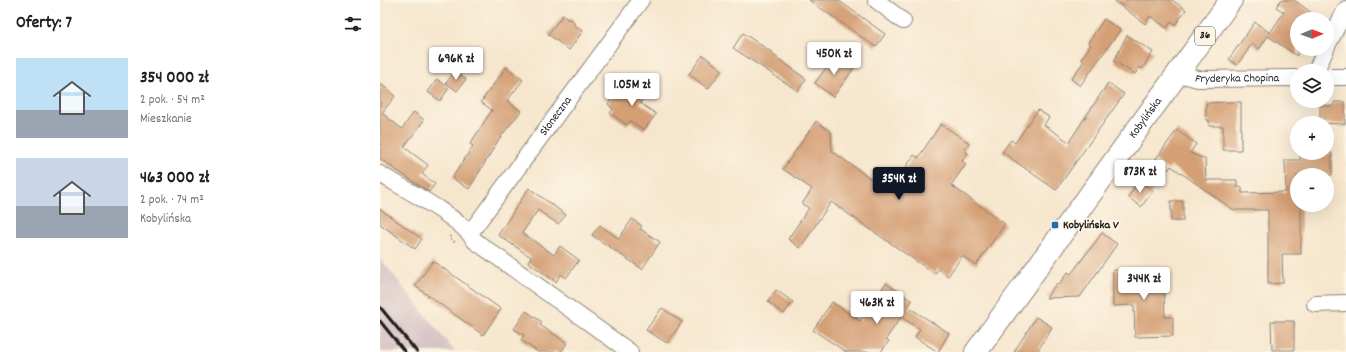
<!DOCTYPE html>
<html lang="pl">
<meta charset="utf-8">
<style>
:root{--surface:#fff;--page:#f2f2f2;--text:#202124;--muted:#757577;--accent:#111827}
body{margin:0;font-family:Dekko,sans-serif;background:var(--page);color:var(--text);height:100vh;display:flex;flex-direction:column;font-size:15px;white-space:nowrap}
*{box-sizing:border-box;margin:0}
p{font-size:13px;color:var(--muted)}
.icon{flex:none;width:22px;height:22px;fill:none;stroke:currentColor;stroke-width:2;stroke-linecap:round;stroke-linejoin:round}
.map{position:relative;flex:1;overflow:hidden}
.drawer{display:flex;flex-direction:column;background:var(--surface);width:380px}
.drawer>*{flex:none}
.needle{width:26px;rotate:89deg}
.controls{position:absolute;left:910px;top:12px;display:grid;gap:8px}
.controls a{display:grid;place-items:center;width:44px;height:44px;border-radius:50%;background:var(--surface);box-shadow:0 4px 16px #0002;font-size:20px}
.price{position:absolute;translate:-50% -34px;padding:0 9px;border-radius:4px;background:#fff;color:#222;font-size:13px;line-height:26px;filter:drop-shadow(0 1px 2px #0008)}
.price::after{content:'';position:absolute;left:50%;top:24px;width:12px;height:9px;margin-left:-6px;background:inherit;clip-path:polygon(0 0,100% 0,50% 100%)}
.price.current{background:var(--accent);color:#fff}
ul{padding:0;list-style:none}
li{display:flex;align-items:center;gap:12px;height:100px;padding:0 16px}
li span{display:grid;place-items:center;flex:none;width:112px;height:80px;border-radius:0px;color:#555}
li>.icon{margin-inline-start:auto}
span .icon{width:48px;height:48px;fill:#fffc;stroke-width:1}
li b{font-size:17px}
h2{display:flex;justify-content:space-between;align-items:center;height:48px;padding:0 16px;font-size:17px}
main{display:flex;flex:1;min-height:0}
.map>svg:first-child{display:block}
.industrial{fill:#d2bec1}
.building{fill:#d49f75}
.lines{fill:none;stroke-linecap:round;stroke-linejoin:round}
.street-casing{stroke:#898174;stroke-width:18}
.primary-casing{stroke:#898174;stroke-width:24}
.path{stroke:#898174;stroke-width:2.5;stroke-dasharray:1 3;stroke-linecap:butt}
.street{stroke:#fff;stroke-width:16}
.primary{stroke:#fff;stroke-width:22}
.rail{stroke:#1c1c1c;stroke-width:3}
.poi-dot{fill:#1f6fb2;stroke:#fcf5e5;stroke-width:1.5}
.labels{text-anchor:middle;dominant-baseline:central;stroke-width:4;stroke-linejoin:round;paint-order:stroke}
.shield{fill:#fcf5e5;stroke:#5f5d58;stroke-width:1}
.shield-label{font-size:11px;font-weight:bold;fill:#1c1c1c}
.street-label{font-size:12px;fill:#1c1c1c;stroke:#fcf5e5}
.poi-label{font-size:12px;font-weight:bold;fill:#1c1c1c;stroke:#fcf5e5;text-anchor:start}
</style>
<main>
<section class="drawer">
<h2>Oferty: 7<svg class="icon" aria-label="filters" viewBox="0 0 24 24"><path d="M4 7h16M4 17h16"/><circle cx="9" cy="7" r="2"/><circle cx="15" cy="17" r="2"/></svg></h2>
<ul>
<li><span style="background:linear-gradient(#bfe0f5 65%,#9aa5b1 0)"><svg class="icon" aria-label="home" viewBox="0 0 24 24"><path d="M3 11l9-7 9 7M6 9v11h12V9"/></svg></span><div><b>354 000 zł</b><p>2 pok. · 54 m²</p><p>Mieszkanie</p></div></li>
<li><span style="background:linear-gradient(#c9d6e8 60%,#9aa5b1 0)"><svg class="icon" aria-label="home" viewBox="0 0 24 24"><path d="M3 11l9-7 9 7M6 9v11h12V9"/></svg></span><div><b>463 000 zł</b><p>2 pok. · 74 m²</p><p>Kobylińska</p></div></li>
</ul>
</section>
<div class="map">
<svg width="966" height="352" viewBox="0 0 966 352">
<rect width="100%" height="100%" fill="#fcf5e5"/>
<filter id="ink" filterUnits="userSpaceOnUse"><feTurbulence type="fractalNoise" baseFrequency=".025" numOctaves="2"/><feDisplacementMap in="SourceGraphic" scale="8" xChannelSelector="R" yChannelSelector="G"/><feConvolveMatrix kernelMatrix="1 2 1 2 8 2 1 2 1" color-interpolation-filters="sRGB"/></filter>
<filter id="wash" filterUnits="userSpaceOnUse"><feTurbulence type="fractalNoise" baseFrequency=".012" numOctaves="4" result="noise"/><feDisplacementMap in="SourceGraphic" scale="16" xChannelSelector="R" yChannelSelector="G"/><feGaussianBlur stdDeviation="0.9" result="paint"/><feColorMatrix in="noise" values="0 0 0 0 0 0 0 0 0 0 0 0 0 0 0 0 0 1.4 0 .05"/><feComposite in="paint" operator="in"/></filter>
<g filter="url(#wash)">
<rect width="100%" height="100%" fill="#f6e6cd"/>
<polygon class="industrial" points="0,258 75,352 0,352"/>
<g id="blocks">
<g class="building">
<polygon points="429,0 458,0 505,34 496,47"/>
<polygon points="734,0 792,0 806,10 795,25 791,22 787,28 770,16 765,24"/>
<polygon points="901,0 914,0 940,19 917,19 917,56 888,36 879,49 872,44 857,65 849,59 875,22 890,33 904,12 896,7"/>
<polygon points="183,15 187,19 191,19 194,22 194,25 203,31 189,50 168,34"/>
<polygon points="724,19 740,30 700,86 691,79 704,61 701,59 711,45 708,43"/>
<polygon points="363,33 393,53 392,54 426,79 418,91 353,48"/>
<polygon points="747,35 773,52 762,69 759,67 755,74 734,61"/>
<polygon points="456,54 474,68 453,97 435,83"/>
<polygon points="323,55 342,70 328,89 309,74"/>
<polygon points="126,67 143,80 127,101 141,111 119,139 89,189 72,178 93,146 90,144 112,110 101,102"/>
<polygon points="75,71 86,79 77,91 66,83"/>
<polygon points="57,79 69,88 60,101 48,92"/>
<polygon points="253,82 267,93 260,103 276,114 264,130 250,121 247,125 230,113 233,109 228,104 236,92 242,96"/>
<polygon points="0,83 15,96 2,113 22,129 34,112 44,120 24,147 48,165 42,174 55,184 49,192 0,159"/>
<polygon points="728,83 744,94 676,190 622,152 631,140 635,143 658,110 669,117 664,125 689,142"/>
<polygon points="850,102 861,102 861,150 843,150 843,126 829,126 829,120 826,120 826,103"/>
<polygon points="954,102 965,102 965,124 940,123 940,106 954,106"/>
<polygon points="436,121 451,132 452,151 509,192 534,155 538,158 561,124 589,143 584,151 588,153 582,161 586,164 571,185 625,224 596,265 582,256 568,276 558,269 555,274 451,202 420,248 408,239 429,208 422,204 432,189 403,169"/>
<polygon points="797,130 816,144 810,153 825,159 826,180 857,180 857,187 862,187 862,193 906,192 905,160 920,160 920,153 952,153 952,175 917,175 917,205 921,205 921,254 902,254 903,283 888,284 888,210 854,210 791,166 788,170 775,160"/>
<polygon points="759,181 773,191 761,207 748,197"/>
<polygon points="149,188 186,215 178,224 158,210 142,233 174,255 180,246 199,260 186,278 181,274 176,282 148,262 151,257 118,235"/>
<rect x="791" y="201" width="12" height="20"/>
<polygon points="0,209 42,239 35,249 0,224"/>
<polygon points="252,219 262,226 260,229 280,242 262,269 212,235 220,225 239,239"/>
<polygon points="722,233 737,244 700,297 666,298 677,283 678,285 688,272 691,274"/>
<polygon points="53,261 121,309 103,335 35,286"/>
<polygon points="733,270 783,270 785,317 793,317 793,336 755,337 754,305 733,306"/>
<polygon points="506,283 532,301 528,307 569,333 558,352 535,337 540,329 521,317 506,339 509,341 501,352 466,352 433,330 452,302 480,321"/>
<polygon points="396,290 413,302 404,314 388,302"/>
<polygon points="282,308 302,322 287,343 266,330"/>
<polygon points="146,311 162,322 160,325 187,343 181,352 158,352 141,340 144,335 134,329"/>
<polygon points="656,317 672,327 657,352 634,352"/>
<polygon points="891,321 914,321 914,350 892,350"/>
</g>
</g>
</g>
<g filter="url(#ink)">
<use href="#blocks" fill-opacity="0" stroke="#898174" stroke-width="1"/>
<g class="lines">
<g class="street-casing">
<g id="street">
<polyline points="496,0 523,21"/>
<polyline points="947,46 966,9"/>
<path id="s1" d="M799,71L807,76L818,79L917,78"/>
<polyline points="938,71 938,66 946,49"/>
<polyline points="947,77 966,77"/>
<path d="M0,174C25,189 81,218 95,241L250,352"/>
<path id="s2" d="M90,233L261,0"/>
<polyline points="935,304 966,303"/>
</g>
</g>
<g class="primary-casing">
<g id="primary">
<path id="s3" d="M596,352L851,0"/>
</g>
</g>
<polyline class="path" points="70,236 69,238 76,243"/>
<use href="#street" class="street"/>
<use href="#primary" class="primary"/>
<g class="rail">
<polyline points="0,307 37,352"/>
<polyline points="0,321 25,352"/>
</g>
</g>
</g>
<rect class="poi-dot" x="671" y="221" width="8" height="8" rx="2"/>
<g class="labels">
<rect class="shield" x="815" y="27" width="20" height="18" rx="3"/>
<g class="shield-label">
<text x="825" y="36">36</text>
</g>
<g class="street-label">
<text stroke="none"><textPath href="#s1" startOffset="60">Fryderyka Chopina</textPath></text>
<text stroke="none"><textPath href="#s2" startOffset="145">Słoneczna</textPath></text>
<text stroke="none"><textPath href="#s3" startOffset="289">Kobylińska</textPath></text>
</g>
<g class="poi-label">
<text x="683" y="225">Kobylińska V</text>
</g>
</g>
</svg>
<div class="controls">
<a><svg class="needle" viewBox="-14 -14 28 28"><path d="M0-13l5 13h-10z" fill="#e53935"/><path d="M0 13l5-13h-10z" fill="#757577"/></svg></a>
<a><svg class="icon" aria-label="layers" viewBox="0 0 24 24"><path d="M12 4l9 5-9 5-9-5zM3 14l9 5 9-5"/></svg></a>
<a>+</a>
<a>−</a>
</div>
<b class="price" style="left:454px;top:76px">450K zł</b>
<b class="price" style="left:76px;top:81px">696K zł</b>
<b class="price" style="left:252px;top:107px">1.05M zł</b>
<b class="price" style="left:760px;top:194px">873K zł</b>
<b class="price current" style="left:519px;top:201px">354K zł</b>
<b class="price" style="left:764px;top:301px">344K zł</b>
<b class="price" style="left:497px;top:325px">463K zł</b>
</div>
</main>
